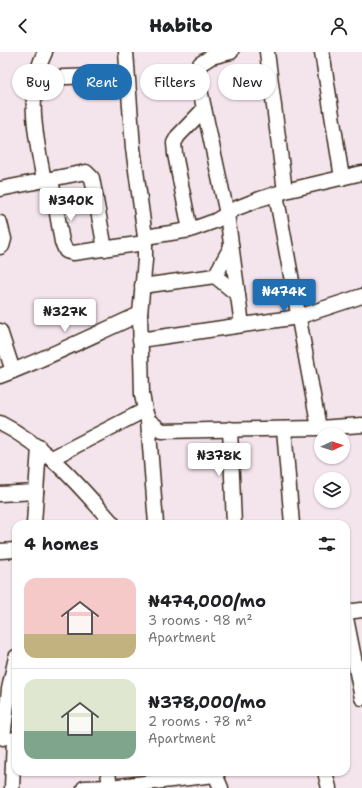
<!DOCTYPE html>
<meta charset="utf-8">
<style>
:root{--surface:#fff;--page:#f6f6f6;--text:#202124;--muted:#757577;--line:#e0e0e0;--accent:#1f6fb2}
body{margin:0;font-family:"Shantell Sans",sans-serif;background:var(--page);color:var(--text);height:100vh;display:flex;flex-direction:column;font-size:15px;white-space:nowrap}
*{box-sizing:border-box;margin:0}
p{font-size:13px;color:var(--muted)}
.icon{flex:none;width:22px;height:22px;fill:none;stroke:currentColor;stroke-width:2;stroke-linecap:round;stroke-linejoin:round}
.map{position:relative;flex:1;overflow:hidden}
.side{position:absolute;left:12px;top:468px;width:338px;height:256px;display:flex;flex-direction:column;background:var(--surface);border-radius:12px;box-shadow:0 1px 3px #0004}
.side>*{flex:none}
.guide{position:absolute;left:12px;top:12px;width:338px;height:36px;display:flex;gap:8px}
.needle{width:26px;rotate:87deg}
.controls{position:absolute;left:314px;top:376px;display:grid;gap:8px}
.controls a{display:grid;place-items:center;width:36px;height:36px;border-radius:50%;background:var(--surface);box-shadow:0 1px 3px #0004;font-size:20px}
.price{position:absolute;translate:-50% -34px;padding:0 9px;border-radius:4px;background:#fff;color:#222;font-size:13px;line-height:26px;filter:drop-shadow(0 1px 2px #0008)}
.price::after{content:'';position:absolute;left:50%;top:24px;width:12px;height:9px;margin-left:-6px;background:inherit;clip-path:polygon(0 0,100% 0,50% 100%)}
.price.active{background:var(--accent);color:#fff}
ul{padding:0;list-style:none}
li{display:flex;align-items:center;gap:12px;height:100px;padding:0 12px}
li+li{border-top:1px solid var(--line)}
li span{display:grid;place-items:center;flex:none;width:112px;height:80px;border-radius:12px;color:#555}
li>.icon{margin-inline-start:auto}
span .icon{width:48px;height:48px;fill:#fffc;stroke-width:1}
li b{font-size:17px}
h2{display:flex;justify-content:space-between;align-items:center;height:48px;padding:0 12px;font-size:17px}
.pill{padding:0 14px;border-radius:18px;background:var(--surface);box-shadow:0 1px 3px #0004;font-size:14px;line-height:36px}
.pill.active{background:var(--accent);color:#fff}
header{display:flex;justify-content:space-between;align-items:center;height:52px;padding:0 12px;background:var(--surface);font-size:18px;font-weight:800}
.map>svg:first-child{display:block}
.lines{fill:none;stroke-linecap:round;stroke-linejoin:round}
.street-casing{stroke:#3b2a1e;stroke-width:17}
.street{stroke:#fff;stroke-width:14}
</style>
<header><svg class="icon" aria-label="back" viewBox="0 0 24 24"><path d="M15 5l-7 7 7 7"/></svg>Habito<svg class="icon" aria-label="person" viewBox="0 0 24 24"><circle cx="12" cy="8" r="4"/><path d="M4 21q1-7 8-7t8 7"/></svg></header>
<div class="map">
<svg width="362" height="736" viewBox="0 0 362 736">
<rect width="100%" height="100%" fill="#f4e5ed"/>
<filter id="ink" filterUnits="userSpaceOnUse"><feTurbulence type="fractalNoise" baseFrequency=".025" numOctaves="2"/><feDisplacementMap in="SourceGraphic" scale="8" xChannelSelector="R" yChannelSelector="G"/><feConvolveMatrix kernelMatrix="1 2 1 2 8 2 1 2 1" color-interpolation-filters="sRGB"/></filter>
<g filter="url(#ink)">
<g class="lines">
<g class="street-casing">
<g id="street">
<polyline points="126,0 133,96 145,185 145,208 140,262 142,342 145,358 148,368 162,379 319,376 362,373"/>
<polyline points="231,0 211,5 200,12 197,24 227,162 242,273"/>
<polyline points="267,0 285,139"/>
<polyline points="322,0 342,126"/>
<polyline points="36,26 127,23"/>
<polyline points="51,127 62,190 66,199 73,201 145,191"/>
<path d="M44,128C36,87 25,39 45,0"/>
<polyline points="0,137 86,120 92,126 105,197"/>
<polyline points="276,142 319,376"/>
<polyline points="0,171 4,187 2,194 0,195"/>
<polyline points="190,178 175,102 174,91 178,84 204,57"/>
<polyline points="145,185 190,178 215,169 237,156 260,147 285,139 362,121"/>
<polyline points="215,224 231,195"/>
<polyline points="142,234 215,224 238,243"/>
<polyline points="0,279 13,319"/>
<polyline points="140,288 298,265 362,244"/>
<path d="M0,324C48,306 93,283 140,262"/>
<polyline points="148,368 156,472"/>
<path d="M0,371C46,394 80,434 113,472"/>
<polyline points="230,377 234,472"/>
<polyline points="284,377 292,472"/>
<polyline points="52,406 145,358"/>
<polyline points="0,442 36,440"/>
<polyline points="34,472 39,395"/>
<polyline points="0,499 16,498"/>
<polyline points="346,560 362,558"/>
<polyline points="346,566 362,646"/>
<polyline points="3,686 9,637 16,605"/>
<polyline points="108,720 110,735"/>
<polyline points="214,720 221,736"/>
<polyline points="326,724 329,736"/>
<polyline points="12,736 14,687"/>
<polyline points="84,736 110,735 215,723"/>
</g>
</g>
<use href="#street" class="street"/>
</g>
</g>
</svg>
<div class="controls">
<a><svg class="needle" viewBox="-14 -14 28 28"><path d="M0-13l5 13h-10z" fill="#e53935"/><path d="M0 13l5-13h-10z" fill="#757577"/></svg></a>
<a><svg class="icon" aria-label="layers" viewBox="0 0 24 24"><path d="M12 4l9 5-9 5-9-5zM3 14l9 5 9-5"/></svg></a>
</div>
<b class="price" style="left:71px;top:170px">₦340K</b>
<b class="price active" style="left:284px;top:261px">₦474K</b>
<b class="price" style="left:65px;top:281px">₦327K</b>
<b class="price" style="left:219px;top:425px">₦378K</b>
<div class="guide">
<a class="pill">Buy</a>
<a class="pill active">Rent</a>
<a class="pill">Filters</a>
<a class="pill">New</a>
</div>
<section class="side">
<h2>4 homes<svg class="icon" aria-label="filters" viewBox="0 0 24 24"><path d="M4 7h16M4 17h16"/><circle cx="9" cy="7" r="2"/><circle cx="15" cy="17" r="2"/></svg></h2>
<ul>
<li><span style="background:linear-gradient(#f6c9c9 70%,#c2b280 0)"><svg class="icon" aria-label="home" viewBox="0 0 24 24"><path d="M3 11l9-7 9 7M6 9v11h12V9"/></svg></span><div><b>₦474,000/mo</b><p>3 rooms · 98 m²</p><p>Apartment</p></div></li>
<li><span style="background:linear-gradient(#dfe7d0 65%,#7fa58c 0)"><svg class="icon" aria-label="home" viewBox="0 0 24 24"><path d="M3 11l9-7 9 7M6 9v11h12V9"/></svg></span><div><b>₦378,000/mo</b><p>2 rooms · 78 m²</p><p>Apartment</p></div></li>
</ul>
</section>
</div>
